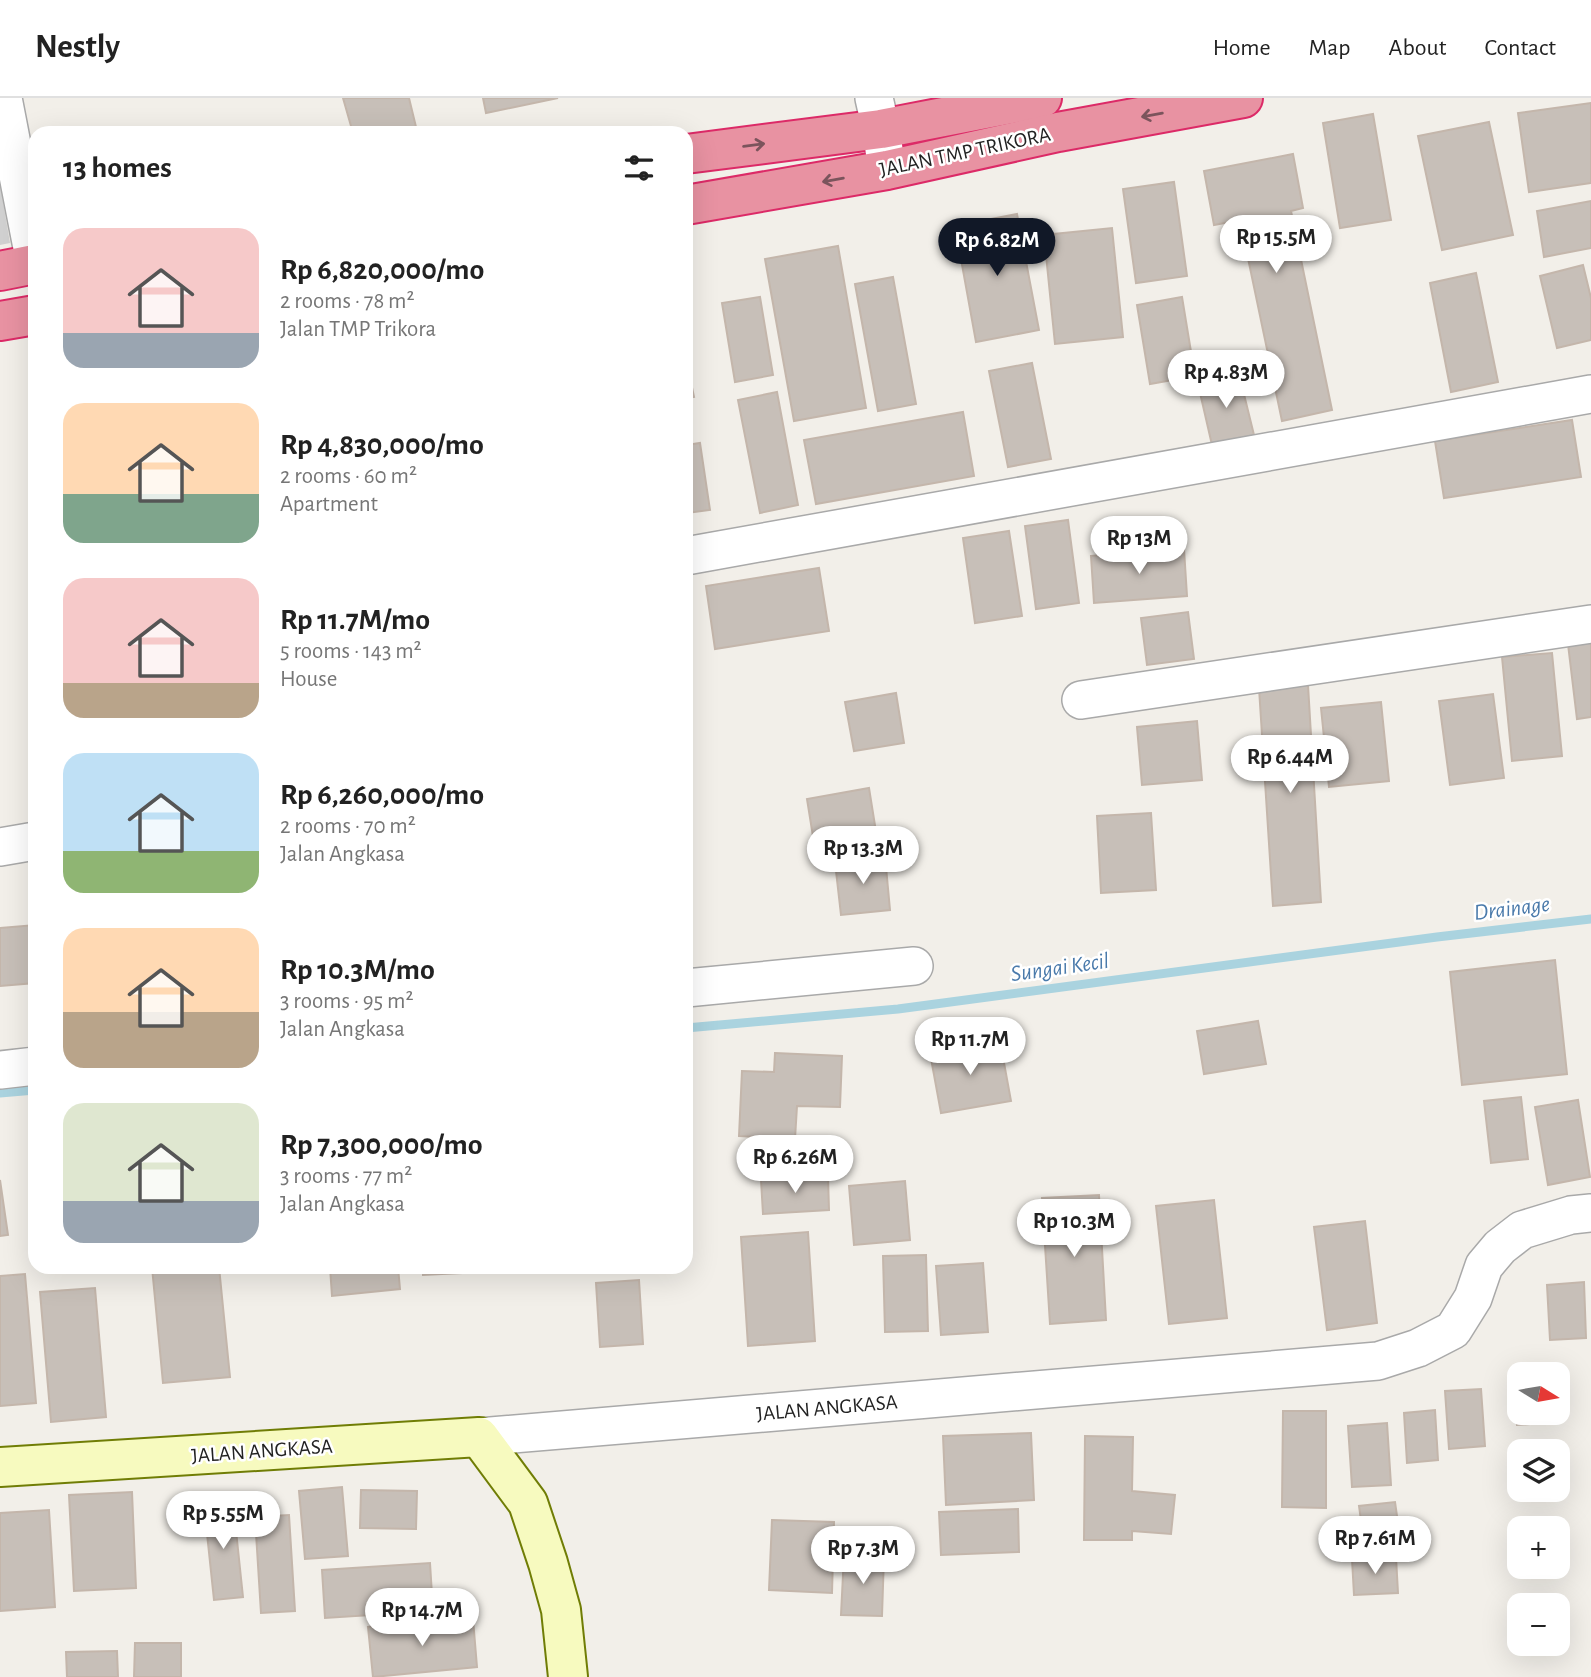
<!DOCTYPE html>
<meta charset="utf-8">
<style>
:root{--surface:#fff;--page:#f6f6f6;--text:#222;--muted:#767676;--line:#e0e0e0;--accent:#111827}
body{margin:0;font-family:"Alegreya Sans",sans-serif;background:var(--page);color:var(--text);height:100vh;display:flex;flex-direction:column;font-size:26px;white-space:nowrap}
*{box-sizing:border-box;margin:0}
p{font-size:23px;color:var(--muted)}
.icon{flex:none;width:38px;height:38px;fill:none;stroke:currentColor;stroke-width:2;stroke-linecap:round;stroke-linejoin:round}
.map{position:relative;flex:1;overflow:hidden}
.drawer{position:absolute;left:28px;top:28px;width:665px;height:1148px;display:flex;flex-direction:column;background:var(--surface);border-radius:21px;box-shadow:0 7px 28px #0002}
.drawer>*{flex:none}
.needle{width:46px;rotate:101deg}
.controls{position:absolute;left:1507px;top:1264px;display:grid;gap:14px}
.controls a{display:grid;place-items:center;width:63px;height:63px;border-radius:14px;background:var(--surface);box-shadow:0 7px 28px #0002;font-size:35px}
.price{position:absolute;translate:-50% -60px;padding:0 16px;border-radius:24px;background:#fff;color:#222;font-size:23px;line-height:46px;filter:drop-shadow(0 2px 4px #0008)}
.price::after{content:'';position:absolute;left:50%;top:42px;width:21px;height:16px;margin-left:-10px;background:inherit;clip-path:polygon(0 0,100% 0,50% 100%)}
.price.on{background:var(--accent);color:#fff}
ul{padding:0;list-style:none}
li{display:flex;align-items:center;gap:21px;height:175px;padding:0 35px}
li span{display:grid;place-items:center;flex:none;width:196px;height:140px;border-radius:21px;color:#555}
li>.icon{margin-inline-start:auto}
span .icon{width:84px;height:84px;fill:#fffc;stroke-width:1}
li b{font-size:30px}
h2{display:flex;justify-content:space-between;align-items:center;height:84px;padding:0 35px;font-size:30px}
header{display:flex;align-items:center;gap:42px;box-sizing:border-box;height:98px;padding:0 35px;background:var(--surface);border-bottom:2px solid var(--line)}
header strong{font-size:33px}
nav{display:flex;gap:38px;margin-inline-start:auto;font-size:24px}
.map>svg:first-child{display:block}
.religious{fill:#d0d0d0}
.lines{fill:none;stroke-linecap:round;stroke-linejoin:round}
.stream{stroke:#aad3df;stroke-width:9}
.building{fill:#c7bfb8;stroke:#c4b6ab;stroke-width:2}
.street-casing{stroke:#a9a9a9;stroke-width:40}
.secondary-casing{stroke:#707d05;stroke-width:42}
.highway-casing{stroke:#dc2a67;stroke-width:42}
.street{stroke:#fff;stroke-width:37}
.secondary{stroke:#f7fabf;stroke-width:38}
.highway{stroke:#e892a2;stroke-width:38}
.oneway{stroke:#7b545c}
.labels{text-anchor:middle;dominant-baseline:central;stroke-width:5;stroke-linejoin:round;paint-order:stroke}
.street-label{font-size:21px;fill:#222;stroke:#fff}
.water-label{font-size:23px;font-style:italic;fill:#4a7aab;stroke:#fff}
</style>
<header>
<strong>Nestly</strong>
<nav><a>Home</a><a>Map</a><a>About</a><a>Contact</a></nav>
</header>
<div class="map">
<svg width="1591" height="1579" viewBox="0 0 1591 1579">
<rect width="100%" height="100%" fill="#f2efe9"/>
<polygon class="religious" points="0,86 10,145 0,147"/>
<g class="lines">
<g class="stream">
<polyline points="686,930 898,911 1437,839 1591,821"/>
<polyline points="0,995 35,992"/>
</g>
</g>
<g class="building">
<polygon points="343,0 409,0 417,33 410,35 353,35"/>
<polygon points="483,0 558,0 486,15"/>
<polygon points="1591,5 1591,85 1529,94 1518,15"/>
<polygon points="1373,16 1391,122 1340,130 1323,25"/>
<polygon points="1489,24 1513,137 1442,152 1418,38"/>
<polygon points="1293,56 1303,110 1291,113 1332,312 1282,323 1240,122 1214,127 1204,73"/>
<polygon points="1174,84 1187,178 1136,185 1123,91"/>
<polygon points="1591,103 1591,150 1544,159 1537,113"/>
<polygon points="1017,116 1039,232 976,244 955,128"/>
<polygon points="1112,130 1123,239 1055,246 1044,137"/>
<polygon points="838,148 866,310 794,323 765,161"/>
<polygon points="1583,167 1591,200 1591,242 1557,250 1540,178"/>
<polygon points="1476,175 1498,284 1451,294 1430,185"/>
<polygon points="893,179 916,306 878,313 855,186"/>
<polygon points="760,199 773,277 735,284 722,205"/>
<polygon points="1182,199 1195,278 1150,286 1137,207"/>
<polygon points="686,261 694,299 686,300"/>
<polygon points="1032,265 1051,361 1008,369 989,273"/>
<polygon points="1239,276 1254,337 1212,347 1198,286"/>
<polygon points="777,294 798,407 760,415 738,302"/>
<polygon points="963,314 974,378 816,406 804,342"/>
<polygon points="1572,322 1581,379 1444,400 1435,343"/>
<polygon points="700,345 710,412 686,415 686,347"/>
<polygon points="1068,422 1079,505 1036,511 1025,428"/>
<polygon points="1009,433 1022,518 975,525 963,440"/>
<polygon points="1184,451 1187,498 1094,505 1091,458"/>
<polygon points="819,470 829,533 715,551 706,488"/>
<polygon points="1188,514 1194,561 1147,567 1141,520"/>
<polygon points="1591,543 1591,619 1577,621 1568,546"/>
<polygon points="1552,555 1562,658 1512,663 1502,559"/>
<polygon points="1308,587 1321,804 1273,808 1259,590"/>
<polygon points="896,595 904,645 854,653 845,604"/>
<polygon points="1493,596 1504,680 1450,687 1439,603"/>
<polygon points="1381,604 1389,683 1329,689 1321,610"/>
<polygon points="1197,623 1202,682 1142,687 1137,629"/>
<polygon points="869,690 877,740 815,751 807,701"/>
<polygon points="1151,715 1156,792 1101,795 1097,718"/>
<polygon points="885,758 890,812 841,817 835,764"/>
<polygon points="35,827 35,885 0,888 0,830"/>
<polygon points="1555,862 1567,976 1462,987 1450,874"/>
<polygon points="1258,923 1266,966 1204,976 1197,933"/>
<polygon points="1000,943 1011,1003 941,1015 930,955"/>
<polygon points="775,955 842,958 840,1009 797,1008 795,1041 739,1038 742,973 774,974"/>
<polygon points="1521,999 1528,1061 1491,1065 1484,1003"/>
<polygon points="1578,1002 1590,1079 1548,1087 1535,1009"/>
<polygon points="828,1079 829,1112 763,1116 761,1082"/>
<polygon points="0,1082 8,1137 0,1138"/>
<polygon points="905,1083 910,1142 854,1147 849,1088"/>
<polygon points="1099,1097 1106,1222 1050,1226 1042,1100"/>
<polygon points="1214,1102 1227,1220 1169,1226 1156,1108"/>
<polygon points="1365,1123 1377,1225 1327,1232 1314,1129"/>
<polygon points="808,1134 815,1243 748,1248 741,1139"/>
<polygon points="926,1157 928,1233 885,1234 883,1158"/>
<polygon points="983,1165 988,1234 941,1237 936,1168"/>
<polygon points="152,1169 219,1169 230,1279 163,1285"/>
<polygon points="330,1169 398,1169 400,1191 332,1198"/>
<polygon points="423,1169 482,1169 482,1174 423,1177"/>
<polygon points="25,1176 36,1305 0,1308 0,1178"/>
<polygon points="639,1182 643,1246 600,1249 596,1185"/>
<polygon points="1584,1184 1586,1240 1550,1242 1547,1187"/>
<polygon points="95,1190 106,1319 51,1324 40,1194"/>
<polygon points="1519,1279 1519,1314 1552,1314 1553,1324 1517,1327 1513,1280"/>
<polygon points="1481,1291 1485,1348 1449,1351 1445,1293"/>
<polygon points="1435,1312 1438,1362 1407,1365 1404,1315"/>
<polygon points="1283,1313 1326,1313 1326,1410 1282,1409"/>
<polygon points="1387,1325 1391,1387 1352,1389 1348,1328"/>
<polygon points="1031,1335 1034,1402 946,1407 943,1338"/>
<polygon points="1085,1338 1133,1339 1132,1393 1175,1397 1171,1436 1132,1433 1132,1442 1084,1442"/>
<polygon points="342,1389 348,1458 305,1461 299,1393"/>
<polygon points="361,1392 417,1393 416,1431 360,1430"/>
<polygon points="132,1394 136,1490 74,1493 69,1397"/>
<polygon points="233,1404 243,1499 214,1502 204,1407"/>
<polygon points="1395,1404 1401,1446 1365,1451 1359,1408"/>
<polygon points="1018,1411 1019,1454 941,1457 939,1414"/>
<polygon points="49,1412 55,1509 0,1513 0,1415"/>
<polygon points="289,1417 295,1513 261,1515 255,1419"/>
<polygon points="772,1422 834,1424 832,1495 769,1492"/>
<polygon points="844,1457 884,1458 882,1518 841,1517"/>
<polygon points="1396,1459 1398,1495 1354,1497 1352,1461"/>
<polygon points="430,1465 433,1513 325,1520 322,1472"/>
<polygon points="473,1521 477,1569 373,1579 368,1529"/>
<polygon points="135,1545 181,1545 181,1579 134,1579"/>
<polygon points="117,1553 118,1579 67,1579 66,1554"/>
</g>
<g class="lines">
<g class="street-casing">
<g id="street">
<polyline points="3,0 35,165"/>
<polyline points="874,0 881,31 887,72"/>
<polyline points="686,458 1591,296"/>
<polyline points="1081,602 1591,526"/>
<polyline points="0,749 35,743"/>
<polyline points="686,890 914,868"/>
<polyline points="0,972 35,968"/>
<polyline points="479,1339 1378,1263 1418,1250 1453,1232 1473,1200 1484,1168 1500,1149 1522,1132 1571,1117 1591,1115"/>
</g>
</g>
<g class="secondary-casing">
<polyline id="secondary" points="0,1369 479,1339 528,1405 548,1465 561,1512 568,1579"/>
</g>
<g class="highway-casing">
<g id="highway">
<polyline points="686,56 881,31 1042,0"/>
<polyline points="686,107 887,72 1058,34 1243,0"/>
<polyline points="0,173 35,166"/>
<polyline points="0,223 35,217"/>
</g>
</g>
<use href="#street" class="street"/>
<use href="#secondary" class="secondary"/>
<use href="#highway" class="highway"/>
</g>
<defs><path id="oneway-shaft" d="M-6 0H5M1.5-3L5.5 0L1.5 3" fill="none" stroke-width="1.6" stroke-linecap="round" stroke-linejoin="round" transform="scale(1.75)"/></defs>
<g class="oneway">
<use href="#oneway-shaft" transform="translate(1152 17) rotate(170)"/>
<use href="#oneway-shaft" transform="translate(754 47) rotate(-7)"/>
<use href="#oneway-shaft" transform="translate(833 82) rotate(170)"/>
</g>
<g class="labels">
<g class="street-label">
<text transform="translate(965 54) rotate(-12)">JALAN TMP TRIKORA</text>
<text transform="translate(827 1310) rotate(-5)">JALAN ANGKASA</text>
<text transform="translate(262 1353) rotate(-4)">JALAN ANGKASA</text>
</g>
<g class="water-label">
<text transform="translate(1512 811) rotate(-7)">Drainage</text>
<text transform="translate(1060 870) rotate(-8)">Sungai Kecil</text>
</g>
</g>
</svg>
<div class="controls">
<a><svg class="needle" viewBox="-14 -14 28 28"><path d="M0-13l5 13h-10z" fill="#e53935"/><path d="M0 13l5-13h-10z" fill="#767676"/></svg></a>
<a><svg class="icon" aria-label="layers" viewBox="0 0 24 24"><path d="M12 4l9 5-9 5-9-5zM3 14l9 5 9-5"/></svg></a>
<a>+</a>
<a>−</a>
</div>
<b class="price" style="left:1276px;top:177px">Rp 15.5M</b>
<b class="price on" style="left:997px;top:180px">Rp 6.82M</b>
<b class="price" style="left:1226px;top:312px">Rp 4.83M</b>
<b class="price" style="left:1139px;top:478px">Rp 13M</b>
<b class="price" style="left:1290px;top:697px">Rp 6.44M</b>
<b class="price" style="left:863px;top:788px">Rp 13.3M</b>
<b class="price" style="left:970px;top:979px">Rp 11.7M</b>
<b class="price" style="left:795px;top:1097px">Rp 6.26M</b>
<b class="price" style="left:1074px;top:1161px">Rp 10.3M</b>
<b class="price" style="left:223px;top:1453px">Rp 5.55M</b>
<b class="price" style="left:1375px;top:1478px">Rp 7.61M</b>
<b class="price" style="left:863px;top:1488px">Rp 7.3M</b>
<b class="price" style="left:422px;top:1550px">Rp 14.7M</b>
<section class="drawer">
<h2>13 homes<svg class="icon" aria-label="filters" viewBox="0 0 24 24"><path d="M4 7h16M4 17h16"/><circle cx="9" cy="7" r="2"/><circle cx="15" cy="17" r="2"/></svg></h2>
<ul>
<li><span style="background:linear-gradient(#f6c9c9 75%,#9aa5b1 0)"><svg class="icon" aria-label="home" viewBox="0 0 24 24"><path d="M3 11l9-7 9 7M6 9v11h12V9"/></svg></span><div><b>Rp 6,820,000/mo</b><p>2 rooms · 78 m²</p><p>Jalan TMP Trikora</p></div></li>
<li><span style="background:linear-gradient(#ffd9b3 65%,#7fa58c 0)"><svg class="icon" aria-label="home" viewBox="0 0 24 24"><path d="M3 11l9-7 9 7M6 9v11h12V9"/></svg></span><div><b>Rp 4,830,000/mo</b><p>2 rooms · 60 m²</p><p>Apartment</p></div></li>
<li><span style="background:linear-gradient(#f6c9c9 75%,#b9a48a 0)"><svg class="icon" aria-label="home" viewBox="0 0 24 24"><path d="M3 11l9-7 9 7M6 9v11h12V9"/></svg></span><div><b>Rp 11.7M/mo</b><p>5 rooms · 143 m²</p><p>House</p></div></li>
<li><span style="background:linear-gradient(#bfe0f5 70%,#8fb573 0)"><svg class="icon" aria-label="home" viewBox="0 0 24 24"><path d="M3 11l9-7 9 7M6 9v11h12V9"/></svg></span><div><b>Rp 6,260,000/mo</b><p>2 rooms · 70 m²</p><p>Jalan Angkasa</p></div></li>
<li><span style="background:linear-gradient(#ffd9b3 60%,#b9a48a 0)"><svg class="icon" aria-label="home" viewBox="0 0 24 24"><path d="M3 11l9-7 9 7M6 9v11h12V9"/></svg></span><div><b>Rp 10.3M/mo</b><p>3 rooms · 95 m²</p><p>Jalan Angkasa</p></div></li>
<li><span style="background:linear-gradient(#dfe7d0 70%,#9aa5b1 0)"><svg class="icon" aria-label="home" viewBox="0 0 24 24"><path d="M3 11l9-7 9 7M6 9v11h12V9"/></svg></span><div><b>Rp 7,300,000/mo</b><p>3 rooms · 77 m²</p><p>Jalan Angkasa</p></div></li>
</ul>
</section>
</div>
